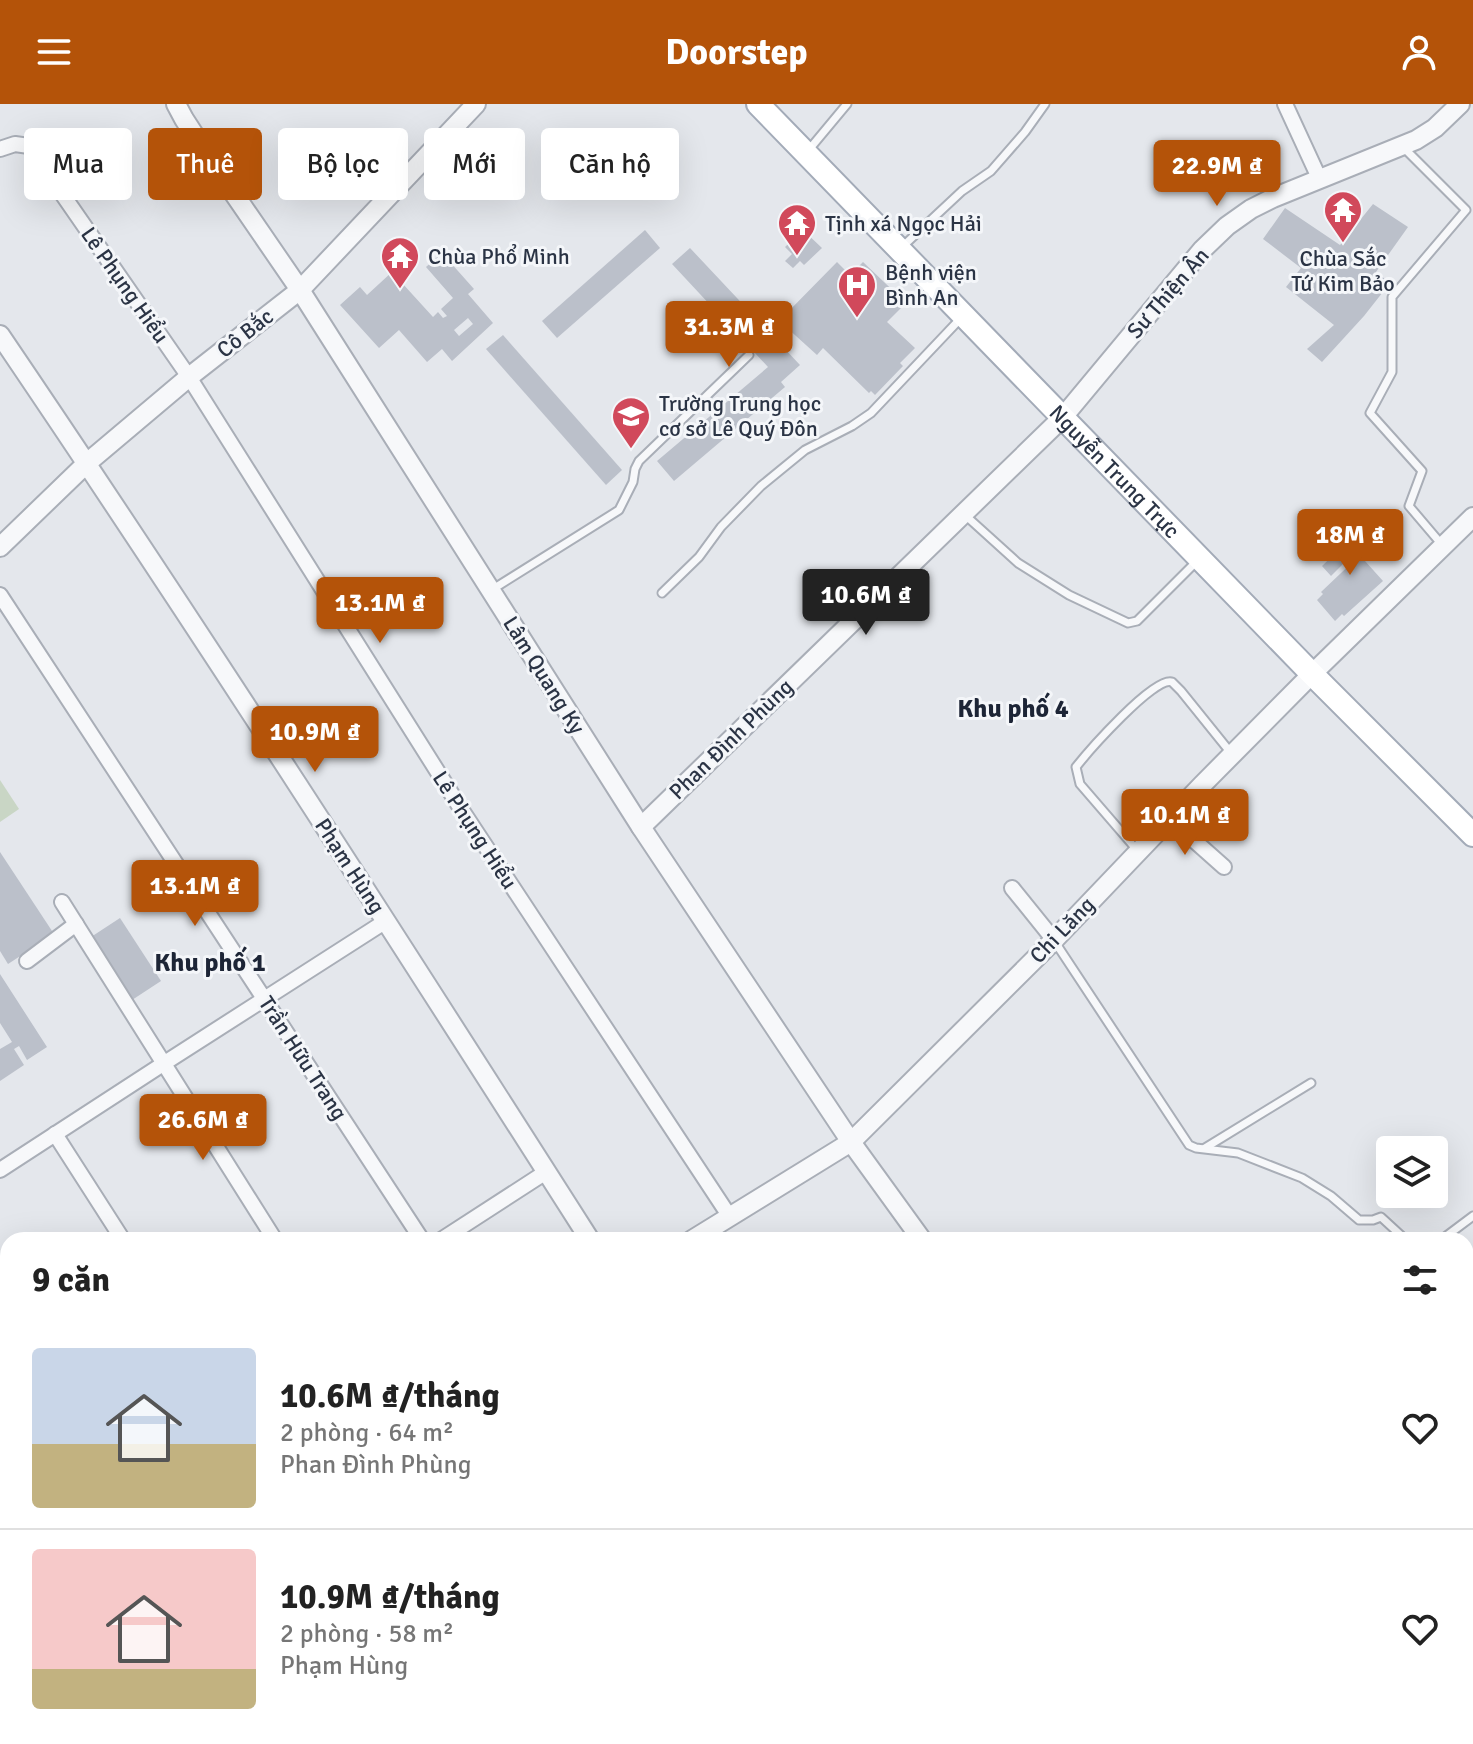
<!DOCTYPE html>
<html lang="vi">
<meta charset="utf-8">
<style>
:root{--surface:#fff;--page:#f6f6f6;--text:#222;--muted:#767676;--line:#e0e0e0;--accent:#b45309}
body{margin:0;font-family:Signika,sans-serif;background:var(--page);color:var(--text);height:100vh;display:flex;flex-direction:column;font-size:30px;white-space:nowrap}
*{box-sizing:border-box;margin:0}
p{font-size:26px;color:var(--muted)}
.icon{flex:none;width:44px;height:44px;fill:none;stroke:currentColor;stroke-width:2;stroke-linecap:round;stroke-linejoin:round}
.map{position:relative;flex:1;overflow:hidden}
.panel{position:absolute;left:0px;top:1128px;width:1474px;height:512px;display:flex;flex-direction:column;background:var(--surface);border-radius:24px 24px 0 0;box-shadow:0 8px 32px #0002}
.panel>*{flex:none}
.top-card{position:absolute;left:24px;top:24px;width:800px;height:72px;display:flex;gap:16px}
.tools{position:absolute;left:1376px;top:1032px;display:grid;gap:16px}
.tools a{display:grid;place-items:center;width:72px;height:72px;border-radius:8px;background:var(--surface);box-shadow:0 8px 32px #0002;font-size:40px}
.price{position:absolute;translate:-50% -68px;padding:0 18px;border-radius:8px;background:var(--accent);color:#fff;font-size:26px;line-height:52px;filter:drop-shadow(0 2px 4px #0008)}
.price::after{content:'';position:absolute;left:50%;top:48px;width:24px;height:18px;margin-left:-12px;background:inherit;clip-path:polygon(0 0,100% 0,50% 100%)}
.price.active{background:#222;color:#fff}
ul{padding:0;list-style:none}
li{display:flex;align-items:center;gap:24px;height:200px;padding:0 32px}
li+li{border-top:2px solid var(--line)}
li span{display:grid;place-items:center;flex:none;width:224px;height:160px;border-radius:8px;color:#555}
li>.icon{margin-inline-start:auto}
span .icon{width:96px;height:96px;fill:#fffc;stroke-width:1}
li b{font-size:34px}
h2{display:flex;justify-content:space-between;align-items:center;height:96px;padding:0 32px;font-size:34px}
.chip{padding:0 28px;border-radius:8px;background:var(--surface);box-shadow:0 8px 32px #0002;font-size:28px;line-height:72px}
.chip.active{background:var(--accent);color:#fff}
header{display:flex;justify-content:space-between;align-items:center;height:104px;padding:0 32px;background:var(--accent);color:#fff;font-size:36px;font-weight:700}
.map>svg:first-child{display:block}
.green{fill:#c9d6c5}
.building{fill:#bbc0ca;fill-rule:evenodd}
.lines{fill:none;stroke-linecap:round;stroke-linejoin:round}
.service-casing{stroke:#a9aeb7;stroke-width:11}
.minor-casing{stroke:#a9aeb7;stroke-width:18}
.tertiary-casing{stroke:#a9aeb7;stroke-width:22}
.secondary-casing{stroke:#a9aeb7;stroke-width:24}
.primary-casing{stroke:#a3abb8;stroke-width:26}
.service{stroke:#f7f8fa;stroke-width:7}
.minor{stroke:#f7f8fa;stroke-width:14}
.tertiary{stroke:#f7f8fa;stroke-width:18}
.secondary{stroke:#fff;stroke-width:20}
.primary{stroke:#fff;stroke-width:22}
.labels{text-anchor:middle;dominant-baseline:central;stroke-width:6;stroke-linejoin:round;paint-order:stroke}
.poi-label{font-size:22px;fill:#2b3445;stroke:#f4f6f9;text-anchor:start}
.street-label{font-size:22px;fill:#2b3445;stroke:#f4f6f9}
.quarter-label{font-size:26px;font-weight:bold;fill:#1d2536;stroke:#f4f6f9}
</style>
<header><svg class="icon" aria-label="menu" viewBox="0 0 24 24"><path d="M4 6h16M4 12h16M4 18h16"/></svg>Doorstep<svg class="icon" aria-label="person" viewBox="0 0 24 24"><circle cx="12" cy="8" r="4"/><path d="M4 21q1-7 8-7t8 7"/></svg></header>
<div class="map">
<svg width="1473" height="1640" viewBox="0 0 1473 1640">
<rect width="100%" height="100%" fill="#e4e7ec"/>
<polygon class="green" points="0,676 19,705 0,718"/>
<g class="building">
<polygon points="1373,100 1408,123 1376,168 1390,179 1364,212 1322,258 1307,245 1334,221 1286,183 1301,164 1263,135 1285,104 1340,141"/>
<polygon points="645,126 660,144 557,234 542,217"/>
<polygon points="803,126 822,144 804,161 800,157 793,164 785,157 792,150 785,143"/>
<polygon points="690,144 800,261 781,278 785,283 674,377 657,357 768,263 672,160"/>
<path d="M442,149L474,185L468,190L493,219L452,257L442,245L427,258L399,226L379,244L340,201L360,183L367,191L392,168L433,213L438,208L443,214L447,212L441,205L453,194L426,163ZM468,214L473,220L459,232L454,226Z"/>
<polygon points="837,158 850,171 863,158 906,199 887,218 915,244 900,259 903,262 875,291 871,287 869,289 823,244 817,251 785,222 788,219 783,213"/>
<polygon points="503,231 622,366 606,381 486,245"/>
<polygon points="1357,424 1378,445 1365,457 1383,477 1344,512 1342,510 1335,517 1317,496 1323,490 1321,488 1360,451 1356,447 1331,472 1322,462 1347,438 1345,436"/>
<polygon points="0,748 54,830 8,860 0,847"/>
<polygon points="120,814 161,877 132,896 91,833"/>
<polygon points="0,870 47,943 27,956 19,942 14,945 24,961 0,977 0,945 12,938 0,919"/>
</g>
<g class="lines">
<g class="service-casing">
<g id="service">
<polyline points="1403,43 1466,106 1392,193 1392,268 1370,309 1422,367 1409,402 1443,442"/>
<polyline points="807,48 847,0"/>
<polyline points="901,144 962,87 991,67 1025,28 1045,0"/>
<polyline points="965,411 1018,459 1069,491 1128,519 1137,517 1197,457"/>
<polyline points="493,485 619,406 633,378 635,365 639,357 749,251"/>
<polyline points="662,489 699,453 721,423 761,382 805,346 852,322 871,309 961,214"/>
<path d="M1137,746L1080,680L1076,663C1087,649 1155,571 1172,578C1173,579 1180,586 1181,587L1231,649"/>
<polyline points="1055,838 1189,1041 1196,1044 1238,1049 1302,1074 1331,1092 1359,1116 1373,1116 1381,1113 1406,1136"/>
<polyline points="1205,1044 1311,979"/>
<polyline points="1441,1136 1473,1112"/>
<polyline points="0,1450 8,1445"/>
<polyline points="1466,1526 1473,1522"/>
<polyline points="1327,1640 1338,1632"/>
</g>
</g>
<g class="minor-casing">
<g id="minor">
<polyline points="1285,0 1320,76"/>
<polyline points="0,45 15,40 29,42 189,273 463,708 730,1113"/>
<polyline points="0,491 422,1136"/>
<polyline points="1170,715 1224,763"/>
<polyline points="1012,784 1054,836"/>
<polyline points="62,798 275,1136"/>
<polyline points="27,857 76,820"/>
<polyline points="55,1030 123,1136"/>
<polyline points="0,1066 163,960 386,817"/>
<polyline points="441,1136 546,1068"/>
<polyline points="1000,1632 1005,1640"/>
<polyline points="1160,1632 1166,1640"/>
<polyline points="273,1640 285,1632"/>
<polyline points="551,1640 563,1632"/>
<polyline points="837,1640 849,1632"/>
</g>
</g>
<g class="tertiary-casing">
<g id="tertiary">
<polyline points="176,0 184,15 206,49 300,186 641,723 851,1038 922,1136"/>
<path d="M0,231C202,529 396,832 590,1136"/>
<polyline points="0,443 87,359 189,273 300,186 476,0"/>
<polyline points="641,723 1063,313 1202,146 1227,122 1251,105 1273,94 1416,36 1435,24 1460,0"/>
<polyline points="692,1136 851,1038 1054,836 1202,681 1312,570 1473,413"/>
<polyline points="0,1591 8,1585"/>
<polyline points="923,1632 928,1640"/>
<polyline points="1276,1632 1281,1640"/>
</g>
</g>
<g class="secondary-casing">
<g id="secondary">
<polyline points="0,1288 8,1300"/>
<polyline points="0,1336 8,1349"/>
<polyline points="193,1632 198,1640"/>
<polyline points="233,1632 238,1640"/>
</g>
</g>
<g class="primary-casing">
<g id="primary">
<path id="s1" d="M758,0L1312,570L1473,731"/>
</g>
</g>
<use href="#service" class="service"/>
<use href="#minor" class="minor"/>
<use href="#tertiary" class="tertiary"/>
<use href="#secondary" class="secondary"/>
<use href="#primary" class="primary"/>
</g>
<defs>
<g id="temple-pin" transform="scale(2)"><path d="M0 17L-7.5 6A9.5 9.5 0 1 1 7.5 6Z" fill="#d1495b" stroke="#f4f6f9"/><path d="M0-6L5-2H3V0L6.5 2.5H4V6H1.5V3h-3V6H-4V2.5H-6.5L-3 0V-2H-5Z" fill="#fff"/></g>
<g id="hospital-pin" transform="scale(2)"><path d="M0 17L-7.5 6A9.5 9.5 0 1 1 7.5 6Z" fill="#d1495b" stroke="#f4f6f9"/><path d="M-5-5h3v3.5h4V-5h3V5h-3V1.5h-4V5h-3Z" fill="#fff"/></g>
<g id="school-pin" transform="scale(2)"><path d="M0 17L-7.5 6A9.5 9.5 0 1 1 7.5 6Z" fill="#d1495b" stroke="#f4f6f9"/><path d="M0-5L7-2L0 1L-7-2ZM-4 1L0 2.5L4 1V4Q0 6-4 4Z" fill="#fff"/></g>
</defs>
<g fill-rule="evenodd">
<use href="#temple-pin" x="1343" y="106"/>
<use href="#temple-pin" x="797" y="119"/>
<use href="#temple-pin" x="400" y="152"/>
<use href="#hospital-pin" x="857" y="181"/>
<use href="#school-pin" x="631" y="312"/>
</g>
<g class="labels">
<g class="poi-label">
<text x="825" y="119">Tịnh xá Ngọc Hải</text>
<text x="428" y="152">Chùa Phổ Minh</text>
<text x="1343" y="154" text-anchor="middle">Chùa Sắc<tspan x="1343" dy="25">Tứ Kim Bảo</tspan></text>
<text x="885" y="168">Bệnh viện<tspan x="885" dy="25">Bình An</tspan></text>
<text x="659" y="299">Trường Trung học<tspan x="659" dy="25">cơ sở Lê Quý Đôn</tspan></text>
</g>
<g class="street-label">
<text transform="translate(125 181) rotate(55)">Lê Phụng Hiểu</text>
<text transform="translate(1168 189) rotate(-49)">Sư Thiện Ân</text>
<text transform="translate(245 229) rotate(-38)">Cô Bắc</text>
<text stroke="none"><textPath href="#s1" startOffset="512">Nguyễn Trung Trực</textPath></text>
<text transform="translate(544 571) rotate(58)">Lâm Quang Ky</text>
<text transform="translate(731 635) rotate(-44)">Phan Đình Phùng</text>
<text transform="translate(475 726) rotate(57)">Lê Phụng Hiểu</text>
<text transform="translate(350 762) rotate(57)">Phạm Hùng</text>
<text transform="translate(1062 826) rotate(-46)">Chi Lăng</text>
<text transform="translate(303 954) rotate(57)">Trần Hữu Trang</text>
</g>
<g class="quarter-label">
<text x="1013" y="605">Khu phố 4</text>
<text x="210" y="859">Khu phố 1</text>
</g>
</g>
</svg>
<div class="tools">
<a><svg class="icon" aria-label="layers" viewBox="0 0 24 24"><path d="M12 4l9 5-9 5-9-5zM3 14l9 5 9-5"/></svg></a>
</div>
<b class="price" style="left:1217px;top:104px">22.9M ₫</b>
<b class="price" style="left:729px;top:265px">31.3M ₫</b>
<b class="price" style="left:1350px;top:473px">18M ₫</b>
<b class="price active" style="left:866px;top:533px">10.6M ₫</b>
<b class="price" style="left:380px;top:541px">13.1M ₫</b>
<b class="price" style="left:315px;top:670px">10.9M ₫</b>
<b class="price" style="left:1185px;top:753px">10.1M ₫</b>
<b class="price" style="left:195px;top:824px">13.1M ₫</b>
<b class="price" style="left:203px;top:1058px">26.6M ₫</b>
<div class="top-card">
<a class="chip">Mua</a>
<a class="chip active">Thuê</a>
<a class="chip">Bộ lọc</a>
<a class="chip">Mới</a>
<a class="chip">Căn hộ</a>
</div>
<section class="panel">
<h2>9 căn<svg class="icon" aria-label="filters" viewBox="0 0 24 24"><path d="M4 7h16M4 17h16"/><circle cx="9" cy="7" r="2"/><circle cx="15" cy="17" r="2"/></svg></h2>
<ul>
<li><span style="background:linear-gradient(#c9d6e8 60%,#c2b280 0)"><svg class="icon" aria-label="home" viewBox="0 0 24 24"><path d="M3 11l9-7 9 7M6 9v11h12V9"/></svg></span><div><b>10.6M ₫/tháng</b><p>2 phòng · 64 m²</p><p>Phan Đình Phùng</p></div><svg class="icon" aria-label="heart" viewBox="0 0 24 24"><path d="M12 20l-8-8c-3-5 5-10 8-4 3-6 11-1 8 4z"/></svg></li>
<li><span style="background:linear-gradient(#f6c9c9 75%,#c2b280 0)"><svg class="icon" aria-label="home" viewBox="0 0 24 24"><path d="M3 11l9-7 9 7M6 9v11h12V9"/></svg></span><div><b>10.9M ₫/tháng</b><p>2 phòng · 58 m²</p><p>Phạm Hùng</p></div><svg class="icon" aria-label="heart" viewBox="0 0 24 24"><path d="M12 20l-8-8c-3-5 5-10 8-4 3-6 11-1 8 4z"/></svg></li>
</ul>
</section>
</div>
